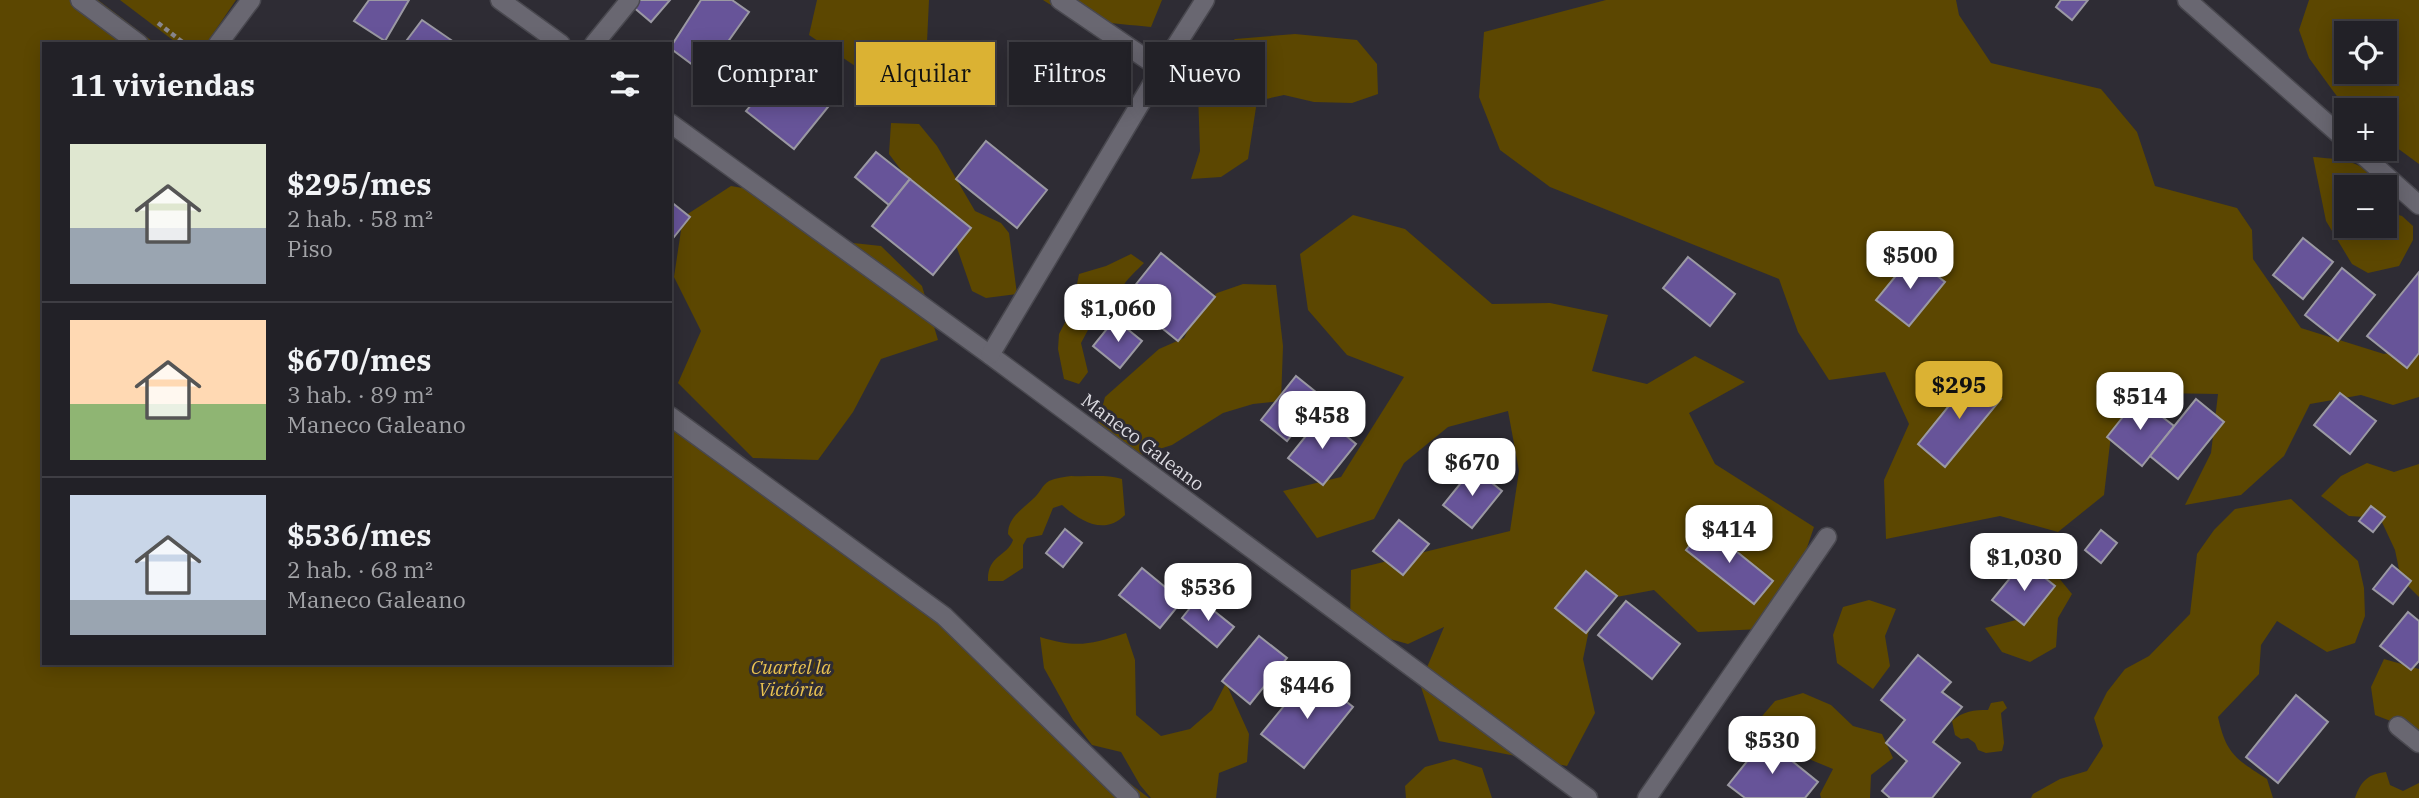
<!DOCTYPE html>
<html lang="es">
<meta charset="utf-8">
<style>
:root{--surface:#222127;--page:#2a292f;--text:#f1f3f6;--muted:#a2a3a7;--line:#3f3e44;--accent:#dbb233}
body{margin:0;font-family:"IBM Plex Serif",serif;background:var(--page);color:var(--text);height:100vh;display:flex;flex-direction:column;font-size:26px;white-space:nowrap}
*{box-sizing:border-box;margin:0}
p{font-size:23px;color:var(--muted)}
.icon{flex:none;width:38px;height:38px;fill:none;stroke:currentColor;stroke-width:2;stroke-linecap:round;stroke-linejoin:round}
.map{position:relative;flex:1;overflow:hidden}
.drawer{position:absolute;left:42px;top:42px;width:630px;height:623px;display:flex;flex-direction:column;background:var(--surface);border-radius:0px;box-shadow:0 4px 18px #0003,0 0 0 2px var(--line)}
.drawer>*{flex:none}
.banner{position:absolute;left:693px;top:42px;width:665px;height:63px;display:flex;gap:14px}
.tools{position:absolute;left:2334px;top:21px;display:grid;gap:14px}
.tools a{display:grid;place-items:center;width:63px;height:63px;border-radius:0px;background:var(--surface);box-shadow:0 4px 18px #0003,0 0 0 2px var(--line);font-size:35px}
.price{position:absolute;translate:-50% -60px;padding:0 16px;border-radius:14px;background:#fff;color:#222;font-size:23px;line-height:46px;filter:drop-shadow(0 2px 4px #0008)}
.price::after{content:'';position:absolute;left:50%;top:42px;width:21px;height:16px;margin-left:-10px;background:inherit;clip-path:polygon(0 0,100% 0,50% 100%)}
.price.selected{background:var(--accent);color:#111}
ul{padding:0;list-style:none}
li{display:flex;align-items:center;gap:21px;height:175px;padding:0 28px}
li+li{border-top:2px solid var(--line)}
li span{display:grid;place-items:center;flex:none;width:196px;height:140px;border-radius:0px;color:#555}
li>.icon{margin-inline-start:auto}
span .icon{width:84px;height:84px;fill:#fffc;stroke-width:1}
li b{font-size:30px}
h2{display:flex;justify-content:space-between;align-items:center;height:84px;padding:0 28px;font-size:30px}
.chip{padding:0 24px;border-radius:0px;background:var(--surface);box-shadow:0 4px 18px #0003,0 0 0 2px var(--line);font-size:24px;line-height:63px}
.chip.selected{background:var(--accent);color:#111}
.map>svg:first-child{display:block}
.green{fill:#5c4701;fill-rule:evenodd}
.building{fill:#675499;stroke:#9b99a3;stroke-width:2}
.lines{fill:none;stroke-linecap:round;stroke-linejoin:round}
.minor-casing{stroke:#49484f;stroke-width:21}
.path{stroke:#8a888f;stroke-width:4.5;stroke-dasharray:5 3.5;stroke-linecap:butt}
.minor{stroke:#696771;stroke-width:18}
.labels{text-anchor:middle;dominant-baseline:central;stroke-width:6;stroke-linejoin:round;paint-order:stroke}
.street-label{font-size:19px;fill:#dbdae0;stroke:#2e2c34}
.park-label{font-size:19px;font-style:italic;fill:#ebc350;stroke:#2e2c34}
</style>
<div class="map">
<svg width="2419" height="798" viewBox="0 0 2419 798">
<rect width="100%" height="100%" fill="#2e2c34"/>
<g class="green">
<polygon points="0,0 98,0 156,44 44,44 44,663 670,663 670,403 678,421 865,553 1048,721 1149,798 0,798"/>
<polygon points="120,0 236,0 206,44 178,44"/>
<polygon points="817,0 929,0 926,63 864,72 809,35"/>
<path d="M1043,0H1162L1151,27C1112,23 1076,22 1043,0Z"/>
<polygon points="1606,0 1956,0 1959,15 1991,63 2101,89 2137,132 2155,186 2237,208 2252,230 2253,259 2301,328 2384,354 2419,347 2419,397 2393,405 2361,395 2310,404 2284,456 2241,495 2185,505 2211,453 2218,394 2157,393 2111,435 2104,495 2058,532 2000,516 1886,539 1884,480 1909,424 1885,372 1829,380 1798,332 1779,279 1550,187 1500,150 1479,97 1484,32"/>
<path d="M2309,0H2419V164L2385,139V110H2347L2309,58L2299,30ZM2347,33H2385V72H2347Z"/>
<polygon points="1295,34 1357,40 1377,64 1378,94 1352,103 1314,102 1284,95 1257,101 1248,159 1221,177 1191,179 1200,151 1198,93 1206,64 1235,39"/>
<polygon points="891,123 919,124 937,146 975,211 1001,223 1009,233 1017,294 986,298 972,291 957,248 934,229 925,202 889,154"/>
<path d="M2313,157C2337,159 2361,160 2376,179L2375,187H2347V226H2385V211L2402,216L2413,226V240L2399,266L2368,273L2352,264L2326,221Z"/>
<polygon points="731,186 789,196 825,240 881,246 922,286 938,340 881,359 853,412 818,460 753,458 678,383 701,331 674,277 683,217"/>
<polygon points="1353,215 1405,229 1492,304 1550,303 1608,315 1592,371 1647,384 1695,356 1745,382 1689,413 1715,464 1814,527 1796,580 1761,629 1698,632 1654,590 1595,601 1583,659 1595,713 1567,766 1439,741 1420,684 1444,627 1408,644 1350,628 1351,570 1510,531 1519,471 1508,411 1448,427 1404,463 1374,519 1317,538 1283,491 1341,477 1404,377 1347,355 1308,310 1300,254"/>
<path d="M1131,254L1144,263C1127,280 1118,286 1115,312L1088,330L1081,343L1088,372L1079,384L1064,379L1058,349L1059,334L1072,309L1079,274L1106,266Z"/>
<polygon points="1243,284 1276,285 1283,346 1281,401 1253,404 1223,413 1172,445 1141,455 1112,453 1097,427 1105,397 1159,349 1184,338 1197,312 1217,293"/>
<polygon points="2367,463 2394,472 2419,464 2419,597 2401,579 2395,550 2380,518 2349,516 2321,496 2341,476"/>
<path d="M1071,476C1088,477 1106,474 1122,479L1125,515C1104,536 1080,521 1062,505L1053,508L1042,535L1027,538L1023,545V568L1003,581H988C987,555 1007,557 1013,540L1008,534C1008,517 1023,509 1034,498C1040,493 1042,485 1049,481C1056,478 1064,477 1071,476Z"/>
<path d="M2291,499L2358,561L2364,588L2365,616L2355,643L2327,652L2277,621L2261,645L2259,674L2218,717C2226,754 2236,759 2267,779L2273,798H2031L2033,794L2060,779L2087,771L2103,746L2094,718L2107,692L2125,669L2149,656L2190,614L2197,554L2214,530L2235,509Z"/>
<polygon points="2054,572 2072,594 2058,618 2056,647 2030,662 2002,652 1985,628 2020,619"/>
<polygon points="1869,600 1896,609 1885,636 1890,666 1873,689 1837,663 1833,635 1843,607"/>
<path d="M1126,633L1135,660L1136,715L1161,736L1190,729L1212,710L1226,683L1249,734L1247,762L1219,773L1216,798H1151L1140,785L1121,752L1092,745L1073,720L1044,668L1040,637C1077,648 1089,645 1126,633Z"/>
<polygon points="2384,659 2419,669 2419,742 2401,725 2375,715 2371,687"/>
<polygon points="1803,693 1831,705 1853,726 1882,734 1893,758 1871,775 1870,798 1821,798 1820,794 1833,769 1775,745 1757,722 1775,701"/>
<path d="M2003,701L2007,708L2001,713L2004,743L2002,751L1986,753L1978,750L1975,743L1968,738L1961,739L1955,735L1952,721C1963,711 1974,710 1988,710L1991,703Z"/>
<polygon points="1454,759 1482,768 1492,798 1406,798 1405,786 1425,767"/>
<path d="M2386,772L2390,785L2403,791L2419,783V798H2355C2361,781 2368,774 2386,772Z"/>
</g>
<g class="building">
<polygon points="369,0 409,0 385,41 354,21"/>
<polygon points="625,0 670,0 651,22"/>
<polygon points="701,0 732,0 749,12 705,74 670,48"/>
<polygon points="2061,0 2088,0 2072,20 2056,7"/>
<polygon points="422,20 454,42 404,44"/>
<polygon points="794,53 841,91 794,149 746,111"/>
<polygon points="986,141 1047,190 1017,228 956,179"/>
<polygon points="876,152 910,179 889,205 855,177"/>
<polygon points="910,179 971,228 933,275 872,226"/>
<polygon points="670,201 690,217 670,242"/>
<polygon points="2303,238 2333,262 2303,299 2273,275"/>
<polygon points="1161,253 1215,297 1178,341 1125,298"/>
<polygon points="1912,256 1945,282 1909,326 1876,300"/>
<polygon points="1688,257 1735,294 1710,326 1663,288"/>
<polygon points="2342,268 2375,295 2338,341 2305,315"/>
<polygon points="2419,272 2419,353 2407,368 2367,336"/>
<polygon points="1115,319 1142,341 1120,368 1093,346"/>
<polygon points="1296,376 1322,397 1287,441 1261,420"/>
<polygon points="1973,376 2001,399 1945,467 1918,444"/>
<polygon points="2340,393 2376,421 2350,454 2314,425"/>
<polygon points="2138,398 2174,426 2142,466 2107,437"/>
<polygon points="2196,399 2224,422 2178,479 2150,456"/>
<polygon points="1322,416 1356,444 1323,485 1288,458"/>
<polygon points="1473,468 1502,491 1472,528 1443,505"/>
<polygon points="2371,506 2385,517 2373,532 2359,521"/>
<polygon points="1399,520 1429,544 1403,575 1373,551"/>
<polygon points="1705,526 1773,581 1754,604 1686,550"/>
<polygon points="1065,529 1082,543 1063,567 1046,553"/>
<polygon points="2101,530 2117,543 2101,563 2085,550"/>
<polygon points="2024,561 2055,586 2024,625 1992,600"/>
<polygon points="2392,565 2411,581 2393,604 2373,589"/>
<polygon points="1142,568 1182,601 1160,628 1119,595"/>
<polygon points="1586,571 1617,596 1586,633 1555,608"/>
<polygon points="1198,598 1234,627 1217,647 1182,618"/>
<polygon points="1626,601 1680,644 1652,679 1598,635"/>
<polygon points="2408,612 2419,621 2419,661 2411,670 2380,646"/>
<polygon points="1259,636 1287,658 1250,704 1222,681"/>
<polygon points="1918,655 1951,682 1942,692 1962,707 1933,742 1960,763 1932,798 1890,798 1882,791 1907,761 1886,743 1905,720 1881,700"/>
<polygon points="1311,673 1353,707 1304,768 1261,734"/>
<polygon points="2296,695 2328,722 2278,783 2246,757"/>
<polygon points="1765,739 1818,782 1805,798 1745,798 1728,785"/>
</g>
<g class="lines">
<g class="minor-casing">
<g id="minor">
<polyline points="80,0 139,44"/>
<polyline points="500,0 561,44"/>
<polyline points="1060,0 1161,69"/>
<polyline points="2187,0 2347,141"/>
<polyline points="218,44 251,0"/>
<polyline points="594,44 630,0"/>
<polyline points="670,123 990,355 1588,798"/>
<polyline points="2356,149 2419,205"/>
<polyline points="990,355 1161,69 1205,0"/>
<polyline points="670,416 944,616 1130,798"/>
<polyline points="2398,726 2419,743"/>
<polyline points="1647,798 1827,537"/>
</g>
</g>
<polyline class="path" points="158,23 185,44"/>
<use href="#minor" class="minor"/>
</g>
<g class="labels">
<g class="street-label">
<text transform="translate(1143 442) rotate(37)">Maneco Galeano</text>
</g>
<g class="park-label">
<text x="791" y="667">Cuartel la<tspan x="791" dy="22">Victória</tspan></text>
</g>
</g>
</svg>
<div class="tools">
<a><svg class="icon" aria-label="locate" viewBox="0 0 24 24"><circle cx="12" cy="12" r="6"/><path d="M12 2v4M12 18v4M2 12h4M18 12h4"/></svg></a>
<a>+</a>
<a>−</a>
</div>
<b class="price" style="left:1910px;top:291px">$500</b>
<b class="price" style="left:1118px;top:344px">$1,060</b>
<b class="price selected" style="left:1959px;top:421px">$295</b>
<b class="price" style="left:2140px;top:432px">$514</b>
<b class="price" style="left:1322px;top:451px">$458</b>
<b class="price" style="left:1472px;top:498px">$670</b>
<b class="price" style="left:1729px;top:565px">$414</b>
<b class="price" style="left:2024px;top:593px">$1,030</b>
<b class="price" style="left:1208px;top:623px">$536</b>
<b class="price" style="left:1307px;top:721px">$446</b>
<b class="price" style="left:1772px;top:776px">$530</b>
<div class="banner">
<a class="chip">Comprar</a>
<a class="chip selected">Alquilar</a>
<a class="chip">Filtros</a>
<a class="chip">Nuevo</a>
</div>
<section class="drawer">
<h2>11 viviendas<svg class="icon" aria-label="filters" viewBox="0 0 24 24"><path d="M4 7h16M4 17h16"/><circle cx="9" cy="7" r="2"/><circle cx="15" cy="17" r="2"/></svg></h2>
<ul>
<li><span style="background:linear-gradient(#dfe7d0 60%,#9aa5b1 0)"><svg class="icon" aria-label="home" viewBox="0 0 24 24"><path d="M3 11l9-7 9 7M6 9v11h12V9"/></svg></span><div><b>$295/mes</b><p>2 hab. · 58 m²</p><p>Piso</p></div></li>
<li><span style="background:linear-gradient(#ffd9b3 60%,#8fb573 0)"><svg class="icon" aria-label="home" viewBox="0 0 24 24"><path d="M3 11l9-7 9 7M6 9v11h12V9"/></svg></span><div><b>$670/mes</b><p>3 hab. · 89 m²</p><p>Maneco Galeano</p></div></li>
<li><span style="background:linear-gradient(#c9d6e8 75%,#9aa5b1 0)"><svg class="icon" aria-label="home" viewBox="0 0 24 24"><path d="M3 11l9-7 9 7M6 9v11h12V9"/></svg></span><div><b>$536/mes</b><p>2 hab. · 68 m²</p><p>Maneco Galeano</p></div></li>
</ul>
</section>
</div>
